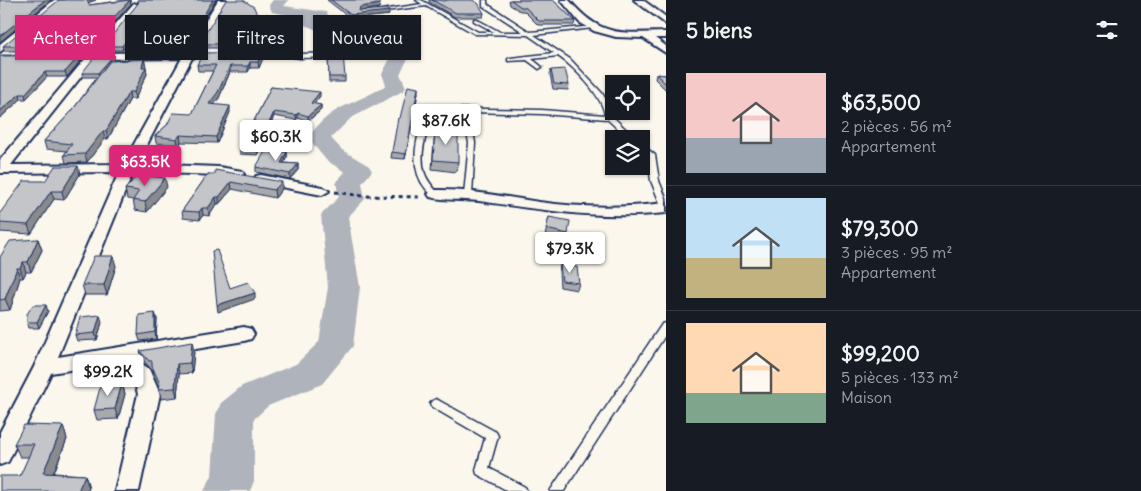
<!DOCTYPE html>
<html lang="fr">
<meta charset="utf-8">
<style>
:root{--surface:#171b24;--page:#242831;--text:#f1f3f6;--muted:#9ea1a6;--line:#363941;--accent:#db2777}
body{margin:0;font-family:Delius,sans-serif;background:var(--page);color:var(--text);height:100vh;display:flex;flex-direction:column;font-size:19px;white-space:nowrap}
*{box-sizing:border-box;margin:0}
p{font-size:16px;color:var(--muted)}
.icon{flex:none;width:28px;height:28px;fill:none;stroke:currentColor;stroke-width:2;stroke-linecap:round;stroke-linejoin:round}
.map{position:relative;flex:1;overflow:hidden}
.side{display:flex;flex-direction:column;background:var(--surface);width:475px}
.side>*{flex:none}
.guide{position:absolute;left:15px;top:15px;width:475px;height:45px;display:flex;gap:10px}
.controls{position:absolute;left:605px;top:75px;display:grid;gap:10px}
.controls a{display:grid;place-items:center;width:45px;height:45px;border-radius:0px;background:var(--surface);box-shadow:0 1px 4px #0004;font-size:25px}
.price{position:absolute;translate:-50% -42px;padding:0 11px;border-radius:5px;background:#fff;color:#222;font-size:16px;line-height:32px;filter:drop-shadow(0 1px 2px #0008)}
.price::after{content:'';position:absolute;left:50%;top:30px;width:15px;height:11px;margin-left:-8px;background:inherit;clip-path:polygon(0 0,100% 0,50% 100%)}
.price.on{background:var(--accent);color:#fff}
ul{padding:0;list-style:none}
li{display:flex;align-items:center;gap:15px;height:125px;padding:0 20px}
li+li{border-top:1px solid var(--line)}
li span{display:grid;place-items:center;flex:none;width:140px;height:100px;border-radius:0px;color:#555}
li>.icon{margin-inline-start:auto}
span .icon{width:60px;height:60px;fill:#fffc;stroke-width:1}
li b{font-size:21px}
h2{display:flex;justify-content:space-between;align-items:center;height:60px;padding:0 20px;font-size:21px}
.pill{padding:0 18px;border-radius:0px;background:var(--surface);box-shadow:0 1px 4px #0004;font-size:18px;line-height:45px}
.pill.on{background:var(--accent);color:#fff}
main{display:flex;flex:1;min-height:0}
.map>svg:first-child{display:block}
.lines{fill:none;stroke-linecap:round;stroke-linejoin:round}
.river{fill:#afb3bb;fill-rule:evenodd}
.lane-casing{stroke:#1b2f5e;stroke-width:3}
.street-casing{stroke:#1b2f5e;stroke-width:4}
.path{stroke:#1b2f5e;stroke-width:3;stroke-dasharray:4 4;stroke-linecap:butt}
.lane{fill:#fbf7ec;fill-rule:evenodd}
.street{fill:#fbf7ec;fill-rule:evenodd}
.wall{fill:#a8a9ad;stroke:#1b2f5e}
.shaded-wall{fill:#888a8d;stroke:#1b2f5e}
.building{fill:#c3c5c9;stroke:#1b2f5e}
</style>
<main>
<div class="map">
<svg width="666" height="491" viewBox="0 0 666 491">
<rect width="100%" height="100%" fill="#fbf7ec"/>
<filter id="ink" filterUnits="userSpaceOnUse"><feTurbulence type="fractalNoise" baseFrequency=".02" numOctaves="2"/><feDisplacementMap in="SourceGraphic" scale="10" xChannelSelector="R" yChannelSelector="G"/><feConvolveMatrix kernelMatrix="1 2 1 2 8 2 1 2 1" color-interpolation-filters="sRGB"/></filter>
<g filter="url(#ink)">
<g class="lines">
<path class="river" d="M273,0H289L284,6L326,12L331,19L326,23L349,32L399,36L404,39L411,53L400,74L406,87L403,91L351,118L331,138L342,150L369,166L372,171L362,183L365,199L348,217L360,287L353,346L322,384L268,406L254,419V481L250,491H204L212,476L216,414L221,403L242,386L296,364L319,342L328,287L321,215L339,197L336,182L345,172L326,160L308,138C333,102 355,106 386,85L382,74L393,53L389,45L346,42L295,21L294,16L272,12L269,5Z"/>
<g class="lane-casing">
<g id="lane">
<path d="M416,0H421L478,32H494L474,21V19H476L500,32H523L483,6V0H487V4L530,32L595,26V27L593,28L534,35L570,59L602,93L610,106L612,116L636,139H629L607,119L542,114L470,112L475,143L472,195L468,197L464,195L469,143L463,112L434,111C427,131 418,154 425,174C428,182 434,188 439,194L435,196C431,195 429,192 426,189C407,167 417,131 429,108L542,110L605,115C602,95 574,67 558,56L532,59L542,67L539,69L527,60L508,61V59L510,58L554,53L528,35L475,34L426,6L377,12L375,11L422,4Z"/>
<polygon points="280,51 300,54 340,53 343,55 340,57 300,58 278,54 278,52"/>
<polygon points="641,144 655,155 659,181 666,198 666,210 662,208 651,181 648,156 641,150"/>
<polygon points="666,323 666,334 564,491 550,491 662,324"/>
<polygon points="436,399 496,432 498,436 489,468 525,487 527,491 508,491 477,474 476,470 485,438 432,407 430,404 432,401"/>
</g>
</g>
<g class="street-casing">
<g id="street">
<polygon points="54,0 63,0 0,52 0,44"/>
<path d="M218,0H226L196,52L203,55L192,58L137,164L219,167L242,171L244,174L237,178L219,175L133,172L58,357L244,327L251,329L254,334L251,339L244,341L136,359L149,369L160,394L139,491H115L138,394L133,378L113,363L51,373L8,462L0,465V432L34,367L119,172L0,173V160L85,59H57L52,56L53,54L90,53L134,3L138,5L100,53L186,52ZM182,58L123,164L11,165L95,59Z"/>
<path d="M561,0H569C601,38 621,33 666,32V38H655L666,46V53L643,38L616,37L594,31L579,22Z"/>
<polygon points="634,0 643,0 666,17 666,24"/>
<polygon points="280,50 283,51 283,55 240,57 235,54 240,51"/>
<polygon points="261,175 322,187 329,191 322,195 256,182 254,179 256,176"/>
<path d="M435,190C470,189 504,197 539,202C581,208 624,208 666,203V213C601,220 544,210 479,201C463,199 445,201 430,197L428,194Z"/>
</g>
</g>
<polyline class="path" points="335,192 363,196 423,197"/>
<use href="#lane" class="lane"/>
<use href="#street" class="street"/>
</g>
<g class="wall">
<polygon points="126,0 130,0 131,4 89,50 4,51 3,46 88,3 89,5"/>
<polygon points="137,0 177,0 182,2 184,0 216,0 196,31 147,32 146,23 123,50 105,50 104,46 138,4"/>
<polygon points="327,0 373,0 379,8 364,10 389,15 351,19"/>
<polygon points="429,0 442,0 442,1 484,13 483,17 455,17 429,2"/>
<polygon points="509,0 553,0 575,21 574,25 538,25 524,11 520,11 510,5"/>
<polygon points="262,28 273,33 267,48 200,48 199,44"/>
<polygon points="0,55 80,55 81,60 67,77 47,77 26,99 21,99 0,118"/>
<polygon points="114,55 114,61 144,59 147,74 135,99 130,99 108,139 105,139 87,162 66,163 64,155 67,151 46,149 44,141 71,112 97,77 83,77 82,73"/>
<polygon points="199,55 263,58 259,68 250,68 248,72 230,72 219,98 214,104 230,112 217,143 181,142 178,146 156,143 155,136 167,125 192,114 213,71 198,71 197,65 200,59"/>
<polygon points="328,55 345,77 345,82 329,82"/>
<polygon points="551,70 569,85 568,90 553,89 550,74"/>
<polygon points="656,74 666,75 666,90 655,79"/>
<polygon points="271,87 320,96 314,104 321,105 321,110 308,121 298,118 296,120 274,116 258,155 240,154 240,149"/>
<polygon points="418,93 405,159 391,158 392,152 400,118"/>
<polygon points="434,140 458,162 456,172 432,169"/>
<polygon points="287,152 287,157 284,163 298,164 298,170 290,179 256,172 256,167"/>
<polygon points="80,174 64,200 54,199 31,234 0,232 0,213 45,181"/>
<polygon points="208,174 282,189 275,198 232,189 219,204 217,204 209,216 203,215 200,220 183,218 182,211"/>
<polygon points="167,187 147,212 135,210 133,200 127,199 125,189"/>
<polygon points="549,217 568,234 565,245 544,241"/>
<polygon points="38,239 42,250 31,272 26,272 23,278 20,278 10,310 0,311 0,257"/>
<polygon points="560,265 579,283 577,290 560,287 559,271"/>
<polygon points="116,266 107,295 85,295 82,285"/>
<polygon points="48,311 39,328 29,328 27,322"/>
<polygon points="155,313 157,319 156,339 140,341 138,335"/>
<polygon points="102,322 97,340 77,341 75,335"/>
<polygon points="140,351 194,351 192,373 179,374 177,397 161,399 159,387 154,375 153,370 152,370 143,360"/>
<polygon points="122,383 125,394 118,419 97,420 94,410"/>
<polygon points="63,426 67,439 54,473 85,475 89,488 20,476 29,457 20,457 14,444"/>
</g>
<g class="shaded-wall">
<polygon points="45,0 51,0 0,42 0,36"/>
<polygon points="87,0 96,0 88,3"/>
<polygon points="130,0 131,4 89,50 88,45"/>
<polygon points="213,0 216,0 196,31 196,27"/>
<polygon points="380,4 379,8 360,11 389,11 389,15 351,19 351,15 360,7"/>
<polygon points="146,18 147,22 123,50 122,46"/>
<polygon points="273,29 273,33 267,48 266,44"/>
<polygon points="262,52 263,58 259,68 258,62"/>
<polygon points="80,55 81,60 67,77 65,72"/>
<polygon points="114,55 114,60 99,77 98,73"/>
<polygon points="144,59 146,66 145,69 146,67 147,74 135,99 134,92"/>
<polygon points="250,62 250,68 248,72 248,66"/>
<polygon points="230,66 230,72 219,98 210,110 209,104"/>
<polygon points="45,72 47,77 26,99 25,94"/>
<polygon points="418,88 418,93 405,159 406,154"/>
<polygon points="129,92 130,99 108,139 106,131"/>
<polygon points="320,92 320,96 311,108 311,103"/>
<polygon points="20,94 21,99 0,118 0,111"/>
<polygon points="321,105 321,110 308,121 308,116"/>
<polygon points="230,106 230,112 217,143 216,137"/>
<polygon points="274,112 274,116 258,155 257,150"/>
<polygon points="298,113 298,118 296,120 296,115"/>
<polygon points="103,131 105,139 87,162 85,154"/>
<polygon points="180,135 181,142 178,146 177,139"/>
<polygon points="287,152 287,157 281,168 281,163"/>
<polygon points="298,164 298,170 290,179 290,174"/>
<polygon points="78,166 80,174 64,200 62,191"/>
<polygon points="165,178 167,187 147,212 145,202"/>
<polygon points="231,182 232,189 219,204 219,197"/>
<polygon points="282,182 282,189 275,198 274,190"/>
<polygon points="51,191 54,199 31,234 28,225"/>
<polygon points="216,197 217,204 209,216 208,208"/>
<polygon points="202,208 203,215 200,220 199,212"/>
<polygon points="38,239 42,250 31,272 28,262"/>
<polygon points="113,256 116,266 107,295 104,285"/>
<polygon points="23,262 26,272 23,278 20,268"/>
<polygon points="17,268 20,278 10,310 5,299"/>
<polygon points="255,293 255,299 218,312 217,305"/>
<polygon points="46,305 48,311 39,328 37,322"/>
<polygon points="155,313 157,319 156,339 155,332"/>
<polygon points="100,315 102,322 97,340 95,333"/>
<polygon points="192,342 194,351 192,373 190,363"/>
<polygon points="177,364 179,374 177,397 175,388"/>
<polygon points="122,383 125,394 118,419 115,409"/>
<polygon points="63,426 67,439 48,486 43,473"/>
<polygon points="85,475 89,488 88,491 78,491"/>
</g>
<g class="building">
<polygon points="0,0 45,0 0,36"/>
<polygon points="59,0 87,0 89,5 130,0 88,45 3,46"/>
<polygon points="137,0 177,0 182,2 184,0 213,0 196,27 146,28 146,18 122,46 104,46 139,2"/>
<polygon points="226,0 243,0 254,7 262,28 273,29 266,44 199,44"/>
<polygon points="331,0 373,0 380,4 360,7 359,11 386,9 389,11 351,15"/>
<polygon points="432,0 442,0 442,1 449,0 472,0 478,3 484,13 456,13"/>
<polygon points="511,0 553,0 575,21 539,21 525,7 521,7"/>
<polygon points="262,52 258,62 250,62 248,66 230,66 218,92 209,104 230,106 216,137 180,135 177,139 155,136 167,125 173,113 192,114 216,65 197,65 202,55 199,55 200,53"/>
<polygon points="343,54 345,77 329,77 328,55"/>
<polygon points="80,55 65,72 45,72 25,94 20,94 0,111 0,56"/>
<polygon points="96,55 114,55 98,73 82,73"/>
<polygon points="144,59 142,67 146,67 134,92 129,92 106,131 103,131 85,154 64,155 72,144 44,141 71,112 110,61"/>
<polygon points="565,69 569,85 554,84 551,70"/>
<polygon points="656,74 666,75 666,84"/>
<polygon points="408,86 418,88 406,154 392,152 398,118 400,118"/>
<polygon points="271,87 320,92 311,103 321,105 308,116 298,113 296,115 274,112 257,150 240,149"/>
<polygon points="435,130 458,132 458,162 433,160"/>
<polygon points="266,150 287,152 281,163 298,164 290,174 256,167"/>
<polygon points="55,166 78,166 62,191 51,191 28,225 0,223 0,213 24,181 45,181"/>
<polygon points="215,170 282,182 274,190 231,182 219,197 216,197 208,208 202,208 199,212 182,211 208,174 215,174"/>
<polygon points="138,175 165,178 145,202 133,200 139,191 125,189"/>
<polygon points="549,217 570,221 568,234 546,229"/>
<polygon points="38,239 28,262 23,262 20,268 17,268 5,299 0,300 0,257 10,241"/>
<polygon points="217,250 230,288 248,282 255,293 217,305 212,251"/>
<polygon points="94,256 113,256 104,285 82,285"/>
<polygon points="560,265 577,267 579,283 562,281"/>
<polygon points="33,305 46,305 37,322 27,322 27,314"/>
<polygon points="155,313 155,332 138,335 139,315"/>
<polygon points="100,315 95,333 75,335 80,317"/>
<polygon points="192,342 190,363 177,364 175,388 159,389 160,384 152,366 152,361 149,361 140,351"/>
<polygon points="122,383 115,409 94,410 101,384"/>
<polygon points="24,425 63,426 43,473 85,475 78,491 0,491 0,476 20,476 34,444 14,444"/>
</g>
</g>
</svg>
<div class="controls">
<a><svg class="icon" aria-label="locate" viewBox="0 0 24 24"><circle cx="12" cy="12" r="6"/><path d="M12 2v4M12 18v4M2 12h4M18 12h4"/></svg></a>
<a><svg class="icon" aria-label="layers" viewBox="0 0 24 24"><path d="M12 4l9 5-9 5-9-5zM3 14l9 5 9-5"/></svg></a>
</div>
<b class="price" style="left:446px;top:146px">$87.6K</b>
<b class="price" style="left:276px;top:162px">$60.3K</b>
<b class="price on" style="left:145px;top:187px">$63.5K</b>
<b class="price" style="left:570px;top:274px">$79.3K</b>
<b class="price" style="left:108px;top:397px">$99.2K</b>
<div class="guide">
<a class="pill on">Acheter</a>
<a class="pill">Louer</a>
<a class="pill">Filtres</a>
<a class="pill">Nouveau</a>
</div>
</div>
<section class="side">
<h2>5 biens<svg class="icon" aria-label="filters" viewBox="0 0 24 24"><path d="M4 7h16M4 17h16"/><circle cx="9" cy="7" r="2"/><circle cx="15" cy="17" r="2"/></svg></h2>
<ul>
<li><span style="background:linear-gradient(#f6c9c9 65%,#9aa5b1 0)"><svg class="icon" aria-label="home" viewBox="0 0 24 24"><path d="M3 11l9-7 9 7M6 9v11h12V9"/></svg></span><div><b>$63,500</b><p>2 pièces · 56 m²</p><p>Appartement</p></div></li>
<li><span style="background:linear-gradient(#bfe0f5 60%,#c2b280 0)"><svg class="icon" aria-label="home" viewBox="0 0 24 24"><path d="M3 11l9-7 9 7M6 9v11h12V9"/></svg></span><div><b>$79,300</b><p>3 pièces · 95 m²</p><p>Appartement</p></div></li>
<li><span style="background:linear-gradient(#ffd9b3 70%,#7fa58c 0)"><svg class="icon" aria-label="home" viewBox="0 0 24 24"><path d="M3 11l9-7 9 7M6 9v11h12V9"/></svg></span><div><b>$99,200</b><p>5 pièces · 133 m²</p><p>Maison</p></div></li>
</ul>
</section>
</main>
